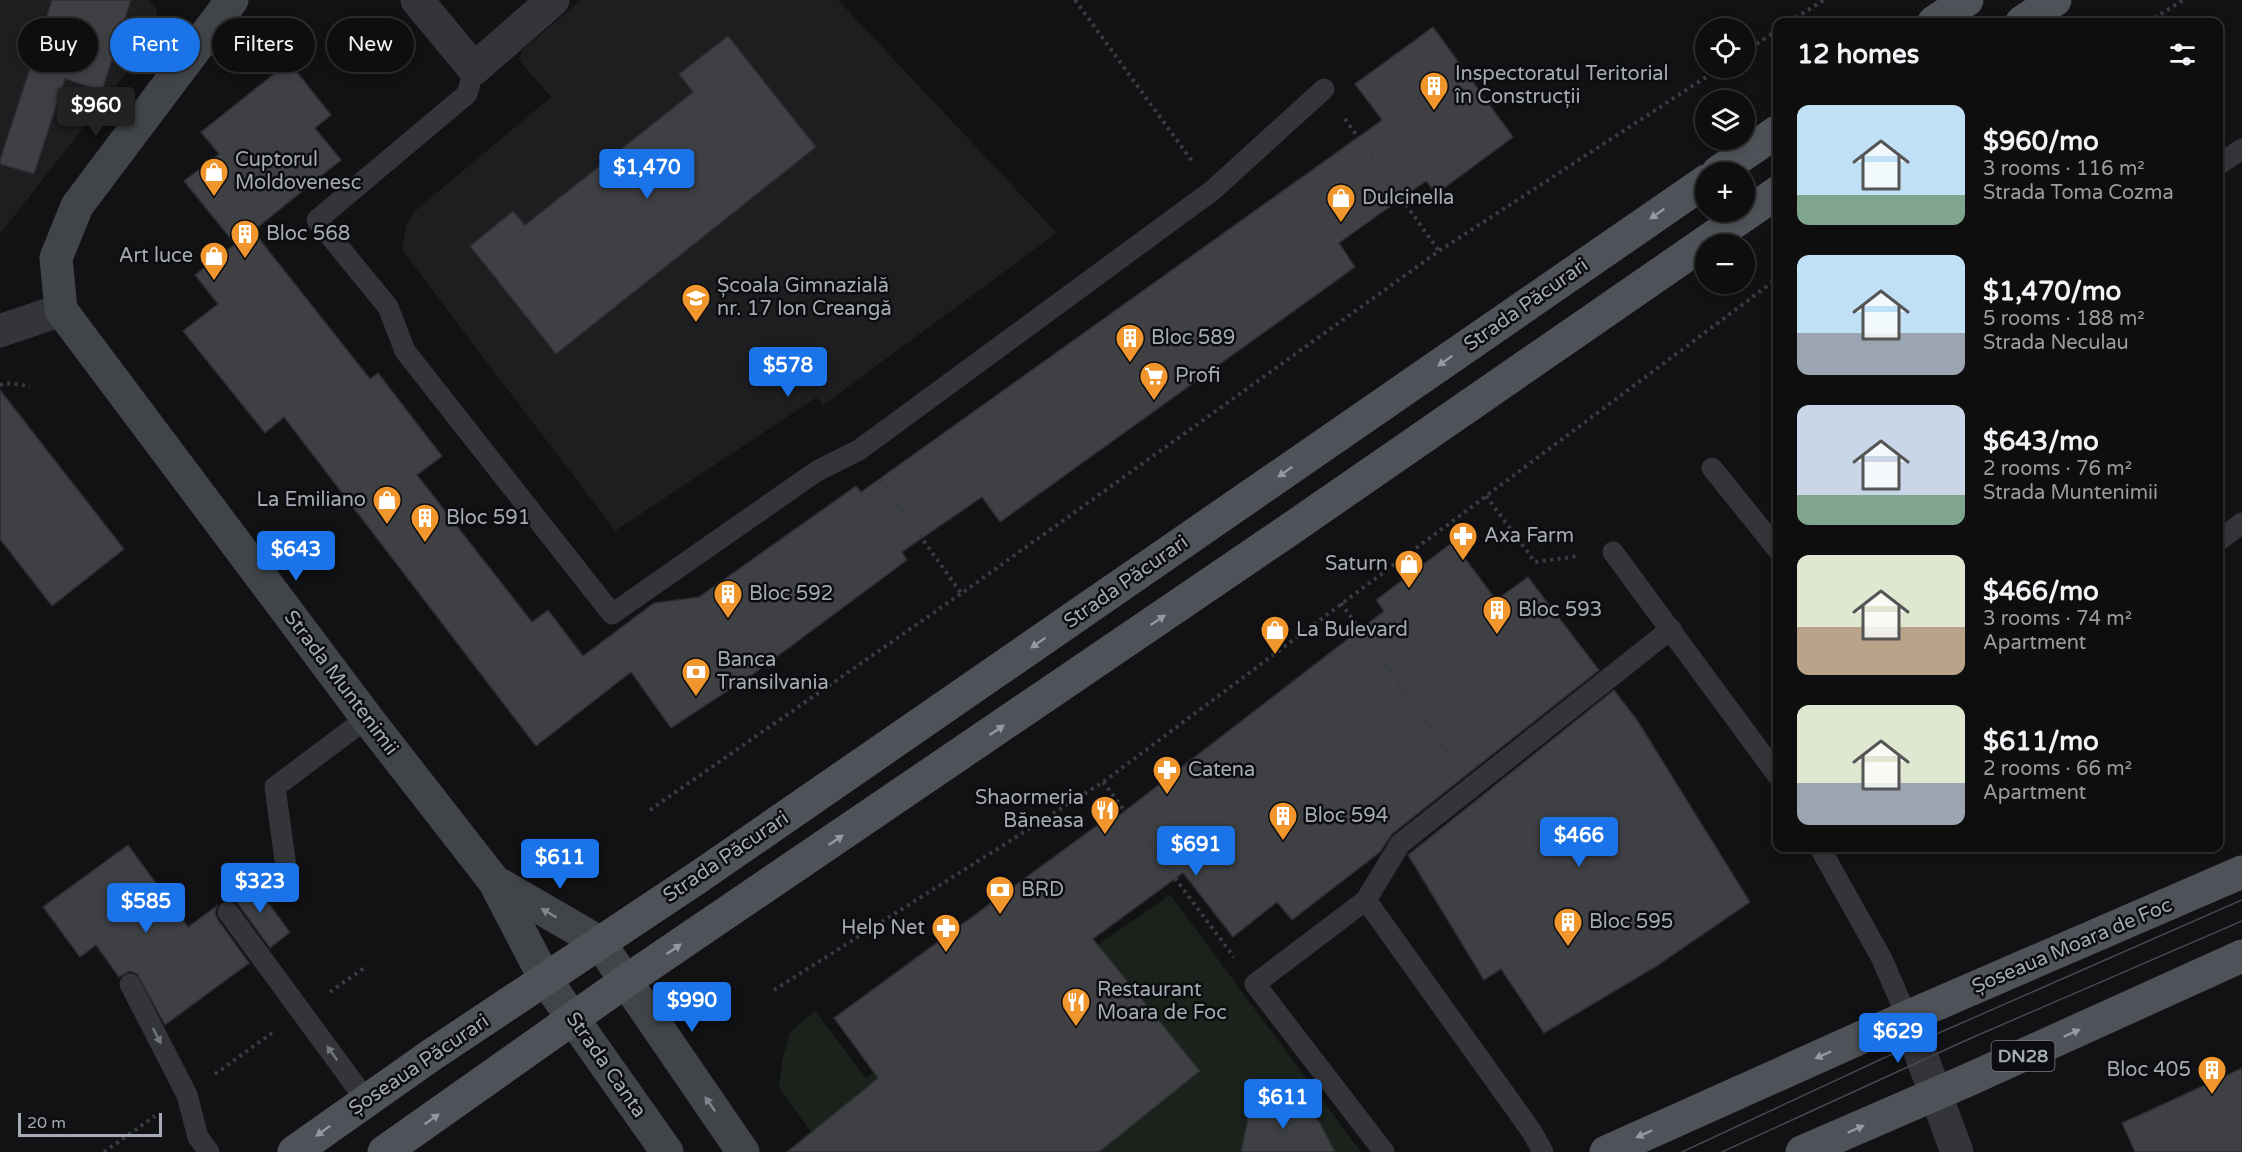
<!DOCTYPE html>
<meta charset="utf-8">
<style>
:root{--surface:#0e0e0f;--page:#171718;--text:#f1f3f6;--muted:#9b9c9e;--line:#2e2e2f;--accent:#1a73e8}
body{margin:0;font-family:"Varela Round",sans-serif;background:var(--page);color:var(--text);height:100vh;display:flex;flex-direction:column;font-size:22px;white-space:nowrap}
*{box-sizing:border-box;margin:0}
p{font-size:20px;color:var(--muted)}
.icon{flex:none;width:33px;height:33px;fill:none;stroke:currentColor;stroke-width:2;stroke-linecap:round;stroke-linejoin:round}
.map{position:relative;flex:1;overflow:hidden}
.details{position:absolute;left:1773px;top:18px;width:450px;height:834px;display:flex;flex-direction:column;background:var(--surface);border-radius:12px;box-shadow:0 3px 9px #0003,0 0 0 2px var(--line)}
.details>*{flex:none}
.hud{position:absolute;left:18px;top:18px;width:570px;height:54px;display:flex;gap:12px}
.tools{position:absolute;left:1695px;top:18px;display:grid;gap:12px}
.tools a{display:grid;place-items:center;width:60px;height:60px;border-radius:50%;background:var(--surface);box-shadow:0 3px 9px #0003,0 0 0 2px var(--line);font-size:30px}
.scale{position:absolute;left:18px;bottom:15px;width:144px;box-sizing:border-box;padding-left:6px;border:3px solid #a4abb4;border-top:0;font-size:16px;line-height:21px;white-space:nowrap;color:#a4abb4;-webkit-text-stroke:4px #0d0d0f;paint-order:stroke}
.price{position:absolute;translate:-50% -51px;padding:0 14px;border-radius:6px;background:var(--accent);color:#fff;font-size:20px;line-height:39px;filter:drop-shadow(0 2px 3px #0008)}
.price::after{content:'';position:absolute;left:50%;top:36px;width:18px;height:14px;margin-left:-9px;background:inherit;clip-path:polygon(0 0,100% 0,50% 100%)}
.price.selected{background:#222;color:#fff}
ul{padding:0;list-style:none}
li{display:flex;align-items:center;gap:18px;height:150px;padding:0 24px}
li span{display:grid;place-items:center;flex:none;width:168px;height:120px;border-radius:12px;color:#555}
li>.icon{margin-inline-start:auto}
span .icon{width:72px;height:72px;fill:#fffc;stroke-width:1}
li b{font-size:26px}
h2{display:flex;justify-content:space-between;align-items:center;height:72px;padding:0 24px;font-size:26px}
.chip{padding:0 21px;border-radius:27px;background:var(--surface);box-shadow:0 3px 9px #0003,0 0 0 2px var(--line);font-size:21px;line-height:54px}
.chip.selected{background:var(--accent);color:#fff}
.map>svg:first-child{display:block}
.built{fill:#1e1e21}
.green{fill:#1a221b}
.building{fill:#3e4044;stroke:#2c2d30;stroke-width:1.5}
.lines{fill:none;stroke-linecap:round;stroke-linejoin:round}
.path{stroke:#393c40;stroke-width:4;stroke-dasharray:3 4.5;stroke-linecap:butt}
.lane{stroke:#333539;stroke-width:21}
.street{stroke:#333539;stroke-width:33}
.secondary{stroke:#414449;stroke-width:33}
.primary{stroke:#4f5258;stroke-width:33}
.tram{stroke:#46494e;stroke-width:1.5}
.oneway{fill:#9399a2}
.oneway2{fill:#81878f}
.oneway3{fill:#71767d}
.labels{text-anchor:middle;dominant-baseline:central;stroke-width:5;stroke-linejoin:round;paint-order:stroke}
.shield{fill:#0d0d0f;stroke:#777c82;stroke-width:1.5}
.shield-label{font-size:18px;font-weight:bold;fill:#a4abb4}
.poi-label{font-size:20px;fill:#a4abb4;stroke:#0d0d0f;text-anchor:start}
.street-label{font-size:20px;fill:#a4abb4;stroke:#0d0d0f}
</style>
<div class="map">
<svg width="2242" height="1152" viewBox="0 0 2242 1152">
<rect width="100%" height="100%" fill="#121214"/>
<g class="built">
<polygon points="0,0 149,0 157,10 154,37 0,234"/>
<polygon points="581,0 838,0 1057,233 823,405 817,397 615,531 402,250 406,226 415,211 551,97 519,60 523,49"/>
</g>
<polygon class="green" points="1170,895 1361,1152 825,1152 779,1087 782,1062 790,1032 815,1011 866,1078 1028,961 1054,975"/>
<g class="building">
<polygon points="52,0 131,0 102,91 65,79 34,174 0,164 0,160"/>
<polygon points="1433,27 1513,137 1436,194 1426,181 1339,243 1355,267 1000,522 982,497 902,552 907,560 752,675 671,728 631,672 536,746 284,417 265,433 183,331 218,304 195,275 235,244 184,181 219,154 201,132 289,62 331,115 315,128 341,160 253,231 370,379 378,373 442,456 417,475 532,622 548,610 583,656 654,603 699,597 856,486 861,492 1382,120 1355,84"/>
<polygon points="728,36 816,147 556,354 470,246 513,211 525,225 693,92 679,74"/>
<polygon points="0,390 124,549 52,606 0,539"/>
<polygon points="1453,542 1496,600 1528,577 1599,670 1392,834 1380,852 1292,920 1277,902 1233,937 1183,873 1093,939 1200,1071 1099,1152 787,1152 878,1078 834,1018 1114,813 1117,817 1384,611 1376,600"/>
<polygon points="1614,690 1637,720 1750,902 1655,967 1544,1033 1501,969 1484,980 1408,855"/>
<polygon points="128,845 188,927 217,906 215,913 218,920 249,963 165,1025 137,974 130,971 119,977 96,945 80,957 43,907"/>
<polygon points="251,880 290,932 270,948 238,904 233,900 225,900"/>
<polygon points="2242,1068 2242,1152 2135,1152 2122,1123"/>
<polygon points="1252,1098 1297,1106 1310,1112 1320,1123 1335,1152 1241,1152"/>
</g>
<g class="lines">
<g class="path">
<polyline points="1075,0 1192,161"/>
<polyline points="1789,22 1824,0"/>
<polyline points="2148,22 2183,0"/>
<polyline points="1744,52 1778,30"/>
<polyline points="1345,119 1439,251"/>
<polyline points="0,385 6,383 30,386"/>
<polyline points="880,480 961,593"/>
<polyline points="1486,496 1535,562 1579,556"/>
<polyline points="1341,603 1452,758"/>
<polyline points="1103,782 1234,957"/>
<polyline points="650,810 962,593 1439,251 1720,68"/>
<polyline points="774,990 1103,782 1778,278"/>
<polyline points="330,992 367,966"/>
<polyline points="215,1074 272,1033"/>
<polyline points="104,1152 155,1116"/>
</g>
<g class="lane">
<polyline points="474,69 467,94 317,220 388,307 405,351 612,614 817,471 859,450 1213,190 1324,89"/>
<polyline points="2218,165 2242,149"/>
<polyline points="1712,468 1778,550"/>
<polyline points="2218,541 2242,523"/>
<polyline points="1613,552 1778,776"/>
<polyline points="1820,848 1882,959 1907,1017"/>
<polyline points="286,867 275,787 367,718"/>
<polyline points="1366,900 1255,984 1384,1152"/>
<polyline points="228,912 366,1100"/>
<polyline points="130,984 187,1095 198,1137 209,1152"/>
<polyline points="1543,1152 1532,1132 1366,900 1400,844 1671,629"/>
</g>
<g class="street">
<polyline points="417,0 474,69 553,0"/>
<polyline points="0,331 61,310"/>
<polyline points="1907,1017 1957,1152"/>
</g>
<g class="secondary">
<polyline points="232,0 77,206 56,258 61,310 367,718 494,881 545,979 667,1152"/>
<polyline points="494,881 599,942 743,1152"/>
</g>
<g class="primary">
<polyline points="1934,22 1967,0"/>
<polyline points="2022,22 2055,0"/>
<polyline points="1718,172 1778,131"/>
<polyline points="294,1152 430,1056 697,878 1706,181"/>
<polyline points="384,1152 626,981 1286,532 1778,192"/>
<polyline points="1606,1152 1907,1017 2242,872"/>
<polyline points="1802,1152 1968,1080 2242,956"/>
</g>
<g class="tram">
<polyline points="1682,1152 1916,1043 2242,900"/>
<polyline points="1722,1152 1969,1039 2242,921"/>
</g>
</g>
<defs><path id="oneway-solid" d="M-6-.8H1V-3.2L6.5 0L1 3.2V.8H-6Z" transform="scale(1.5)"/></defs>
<g class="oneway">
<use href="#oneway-solid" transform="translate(1657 214) rotate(145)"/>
<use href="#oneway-solid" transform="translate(1445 361) rotate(145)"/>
<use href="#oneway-solid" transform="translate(1285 472) rotate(145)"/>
<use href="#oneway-solid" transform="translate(1158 620) rotate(-34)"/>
<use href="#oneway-solid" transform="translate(1038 643) rotate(145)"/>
<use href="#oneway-solid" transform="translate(997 730) rotate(-34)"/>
<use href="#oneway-solid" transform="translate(836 840) rotate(-34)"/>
<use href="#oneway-solid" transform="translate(674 949) rotate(-34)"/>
<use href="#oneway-solid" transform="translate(2072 1033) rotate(-24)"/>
<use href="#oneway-solid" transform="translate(1823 1055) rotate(156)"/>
<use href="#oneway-solid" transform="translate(432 1119) rotate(-35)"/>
<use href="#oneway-solid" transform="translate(1856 1129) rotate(-24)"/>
<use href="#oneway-solid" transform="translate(323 1131) rotate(144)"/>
<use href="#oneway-solid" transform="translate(1644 1134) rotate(156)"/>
</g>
<g class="oneway2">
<use href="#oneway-solid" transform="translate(549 913) rotate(-150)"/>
<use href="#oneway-solid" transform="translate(710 1104) rotate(-125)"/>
</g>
<g class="oneway3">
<use href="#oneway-solid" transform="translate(157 1036) rotate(63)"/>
<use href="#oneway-solid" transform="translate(332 1053) rotate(-126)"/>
</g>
<defs>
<g id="building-pin" transform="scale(1.5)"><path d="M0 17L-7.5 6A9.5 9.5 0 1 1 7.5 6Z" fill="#f1962d" stroke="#0d0d0f"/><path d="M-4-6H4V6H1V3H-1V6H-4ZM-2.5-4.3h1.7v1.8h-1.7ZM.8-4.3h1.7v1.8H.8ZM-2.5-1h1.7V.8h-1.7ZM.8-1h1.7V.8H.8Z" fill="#fff"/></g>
<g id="shop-pin" transform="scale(1.5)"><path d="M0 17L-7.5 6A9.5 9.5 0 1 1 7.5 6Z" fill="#f1962d" stroke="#0d0d0f"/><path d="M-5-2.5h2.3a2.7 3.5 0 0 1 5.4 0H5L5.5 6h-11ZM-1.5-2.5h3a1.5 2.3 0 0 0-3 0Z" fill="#fff"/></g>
<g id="school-pin" transform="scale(1.5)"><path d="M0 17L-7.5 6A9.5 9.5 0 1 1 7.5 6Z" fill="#f1962d" stroke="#0d0d0f"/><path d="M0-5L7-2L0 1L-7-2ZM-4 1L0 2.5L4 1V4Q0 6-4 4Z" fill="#fff"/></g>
<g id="supermarket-pin" transform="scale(1.5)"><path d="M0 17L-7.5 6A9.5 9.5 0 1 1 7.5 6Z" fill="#f1962d" stroke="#0d0d0f"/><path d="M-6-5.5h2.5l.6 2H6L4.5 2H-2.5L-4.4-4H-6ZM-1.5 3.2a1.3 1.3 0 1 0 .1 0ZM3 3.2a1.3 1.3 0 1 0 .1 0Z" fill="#fff"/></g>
<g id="pharmacy-pin" transform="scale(1.5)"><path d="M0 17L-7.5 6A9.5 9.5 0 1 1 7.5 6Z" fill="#f1962d" stroke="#0d0d0f"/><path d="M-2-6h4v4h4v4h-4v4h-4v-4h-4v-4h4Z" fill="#fff"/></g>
<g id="bank-pin" transform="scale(1.5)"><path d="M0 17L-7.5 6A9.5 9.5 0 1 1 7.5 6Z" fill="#f1962d" stroke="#0d0d0f"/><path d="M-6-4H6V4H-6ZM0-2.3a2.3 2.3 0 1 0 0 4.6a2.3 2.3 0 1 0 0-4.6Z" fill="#fff"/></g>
<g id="restaurant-pin" transform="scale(1.5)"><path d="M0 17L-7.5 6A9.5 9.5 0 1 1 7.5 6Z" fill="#f1962d" stroke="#0d0d0f"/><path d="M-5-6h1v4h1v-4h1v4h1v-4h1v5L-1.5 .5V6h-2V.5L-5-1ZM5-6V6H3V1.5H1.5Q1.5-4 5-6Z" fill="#fff"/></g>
</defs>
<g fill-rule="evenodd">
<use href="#building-pin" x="1434" y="86"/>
<use href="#shop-pin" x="214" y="172"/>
<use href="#shop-pin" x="1341" y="198"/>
<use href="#building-pin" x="245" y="234"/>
<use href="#shop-pin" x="214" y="256"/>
<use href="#school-pin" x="696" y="298"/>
<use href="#building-pin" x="1130" y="338"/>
<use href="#supermarket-pin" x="1154" y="376"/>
<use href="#shop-pin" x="387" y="500"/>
<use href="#building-pin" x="425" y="518"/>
<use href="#pharmacy-pin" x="1463" y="536"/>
<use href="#shop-pin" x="1409" y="564"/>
<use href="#building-pin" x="728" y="594"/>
<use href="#building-pin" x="1497" y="610"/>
<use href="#shop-pin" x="1275" y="630"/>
<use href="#bank-pin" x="696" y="672"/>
<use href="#pharmacy-pin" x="1167" y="770"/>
<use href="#restaurant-pin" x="1105" y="810"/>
<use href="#building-pin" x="1283" y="816"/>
<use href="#bank-pin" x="1000" y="890"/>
<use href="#building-pin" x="1568" y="922"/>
<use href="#pharmacy-pin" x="946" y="928"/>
<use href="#restaurant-pin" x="1076" y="1002"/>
<use href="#building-pin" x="2212" y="1070"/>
</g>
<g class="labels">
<rect class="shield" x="1991.5" y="1041" width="63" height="30" rx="4.5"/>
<g class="shield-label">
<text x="2023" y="1056">DN28</text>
</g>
<g class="poi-label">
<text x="1455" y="74">Inspectoratul Teritorial<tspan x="1455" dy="23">în Construcții</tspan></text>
<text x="235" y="160">Cuptorul<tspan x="235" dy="23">Moldovenesc</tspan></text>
<text x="1362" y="198">Dulcinella</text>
<text x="266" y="234">Bloc 568</text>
<text x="193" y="256" text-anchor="end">Art luce</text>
<text x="717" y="286">Școala Gimnazială<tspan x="717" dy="23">nr. 17 Ion Creangă</tspan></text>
<text x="1151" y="338">Bloc 589</text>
<text x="1175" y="376">Profi</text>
<text x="366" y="500" text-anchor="end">La Emiliano</text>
<text x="446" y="518">Bloc 591</text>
<text x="1484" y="536">Axa Farm</text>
<text x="1388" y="564" text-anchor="end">Saturn</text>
<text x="749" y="594">Bloc 592</text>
<text x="1518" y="610">Bloc 593</text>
<text x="1296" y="630">La Bulevard</text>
<text x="717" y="660">Banca<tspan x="717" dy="23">Transilvania</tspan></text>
<text x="1188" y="770">Catena</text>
<text x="1084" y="798" text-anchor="end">Shaormeria<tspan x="1084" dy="23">Băneasa</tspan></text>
<text x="1304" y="816">Bloc 594</text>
<text x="1021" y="890">BRD</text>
<text x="1589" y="922">Bloc 595</text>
<text x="925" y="928" text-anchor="end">Help Net</text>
<text x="1097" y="990">Restaurant<tspan x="1097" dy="23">Moara de Foc</tspan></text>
<text x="2191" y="1070" text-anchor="end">Bloc 405</text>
</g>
<g class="street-label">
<text transform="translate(1526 305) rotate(-35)">Strada Păcurari</text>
<text transform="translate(1126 582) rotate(-35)">Strada Păcurari</text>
<text transform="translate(341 683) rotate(53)">Strada Muntenimii</text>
<text transform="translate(726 857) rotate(-34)">Strada Păcurari</text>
<text transform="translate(2072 946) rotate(-23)">Șoseaua Moara de Foc</text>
<text transform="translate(419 1065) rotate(-34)">Șoseaua Păcurari</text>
<text transform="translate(606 1065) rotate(55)">Strada Canta</text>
</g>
</g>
</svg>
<div class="tools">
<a><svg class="icon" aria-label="locate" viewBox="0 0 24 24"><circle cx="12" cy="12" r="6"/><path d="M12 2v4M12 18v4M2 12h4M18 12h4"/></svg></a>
<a><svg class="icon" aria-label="layers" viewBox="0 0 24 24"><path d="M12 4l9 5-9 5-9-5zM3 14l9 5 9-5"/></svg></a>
<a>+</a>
<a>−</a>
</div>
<div class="scale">20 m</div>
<b class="price selected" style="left:96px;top:138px">$960</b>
<b class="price" style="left:647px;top:200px">$1,470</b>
<b class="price" style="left:788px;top:398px">$578</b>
<b class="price" style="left:296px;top:582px">$643</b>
<b class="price" style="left:1579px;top:868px">$466</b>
<b class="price" style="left:1196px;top:877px">$691</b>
<b class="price" style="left:560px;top:890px">$611</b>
<b class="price" style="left:260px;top:914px">$323</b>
<b class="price" style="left:146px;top:934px">$585</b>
<b class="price" style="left:692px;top:1033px">$990</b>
<b class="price" style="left:1898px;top:1064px">$629</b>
<b class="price" style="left:1283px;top:1130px">$611</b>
<div class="hud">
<a class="chip">Buy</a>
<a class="chip selected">Rent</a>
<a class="chip">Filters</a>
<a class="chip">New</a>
</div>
<section class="details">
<h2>12 homes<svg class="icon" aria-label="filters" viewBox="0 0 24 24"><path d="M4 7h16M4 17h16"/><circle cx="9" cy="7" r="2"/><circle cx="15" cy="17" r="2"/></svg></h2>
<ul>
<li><span style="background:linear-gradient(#bfe0f5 75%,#7fa58c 0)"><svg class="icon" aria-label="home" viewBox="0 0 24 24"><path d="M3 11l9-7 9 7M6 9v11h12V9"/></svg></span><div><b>$960/mo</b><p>3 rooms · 116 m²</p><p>Strada Toma Cozma</p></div></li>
<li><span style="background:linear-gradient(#bfe0f5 65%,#9aa5b1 0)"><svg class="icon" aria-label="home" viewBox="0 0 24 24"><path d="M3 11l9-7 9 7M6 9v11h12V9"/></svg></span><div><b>$1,470/mo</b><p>5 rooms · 188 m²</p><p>Strada Neculau</p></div></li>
<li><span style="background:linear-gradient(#c9d6e8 75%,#7fa58c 0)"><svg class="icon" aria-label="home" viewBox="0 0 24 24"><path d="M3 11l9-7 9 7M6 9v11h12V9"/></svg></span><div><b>$643/mo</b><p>2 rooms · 76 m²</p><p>Strada Muntenimii</p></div></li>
<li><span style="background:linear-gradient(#dfe7d0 60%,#b9a48a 0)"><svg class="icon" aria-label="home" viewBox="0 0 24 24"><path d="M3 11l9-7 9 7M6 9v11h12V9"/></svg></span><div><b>$466/mo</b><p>3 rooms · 74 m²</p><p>Apartment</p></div></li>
<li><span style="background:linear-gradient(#dfe7d0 65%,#9aa5b1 0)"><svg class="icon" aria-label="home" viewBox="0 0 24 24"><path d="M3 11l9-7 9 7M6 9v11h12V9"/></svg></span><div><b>$611/mo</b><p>2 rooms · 66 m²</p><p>Apartment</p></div></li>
</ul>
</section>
</div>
